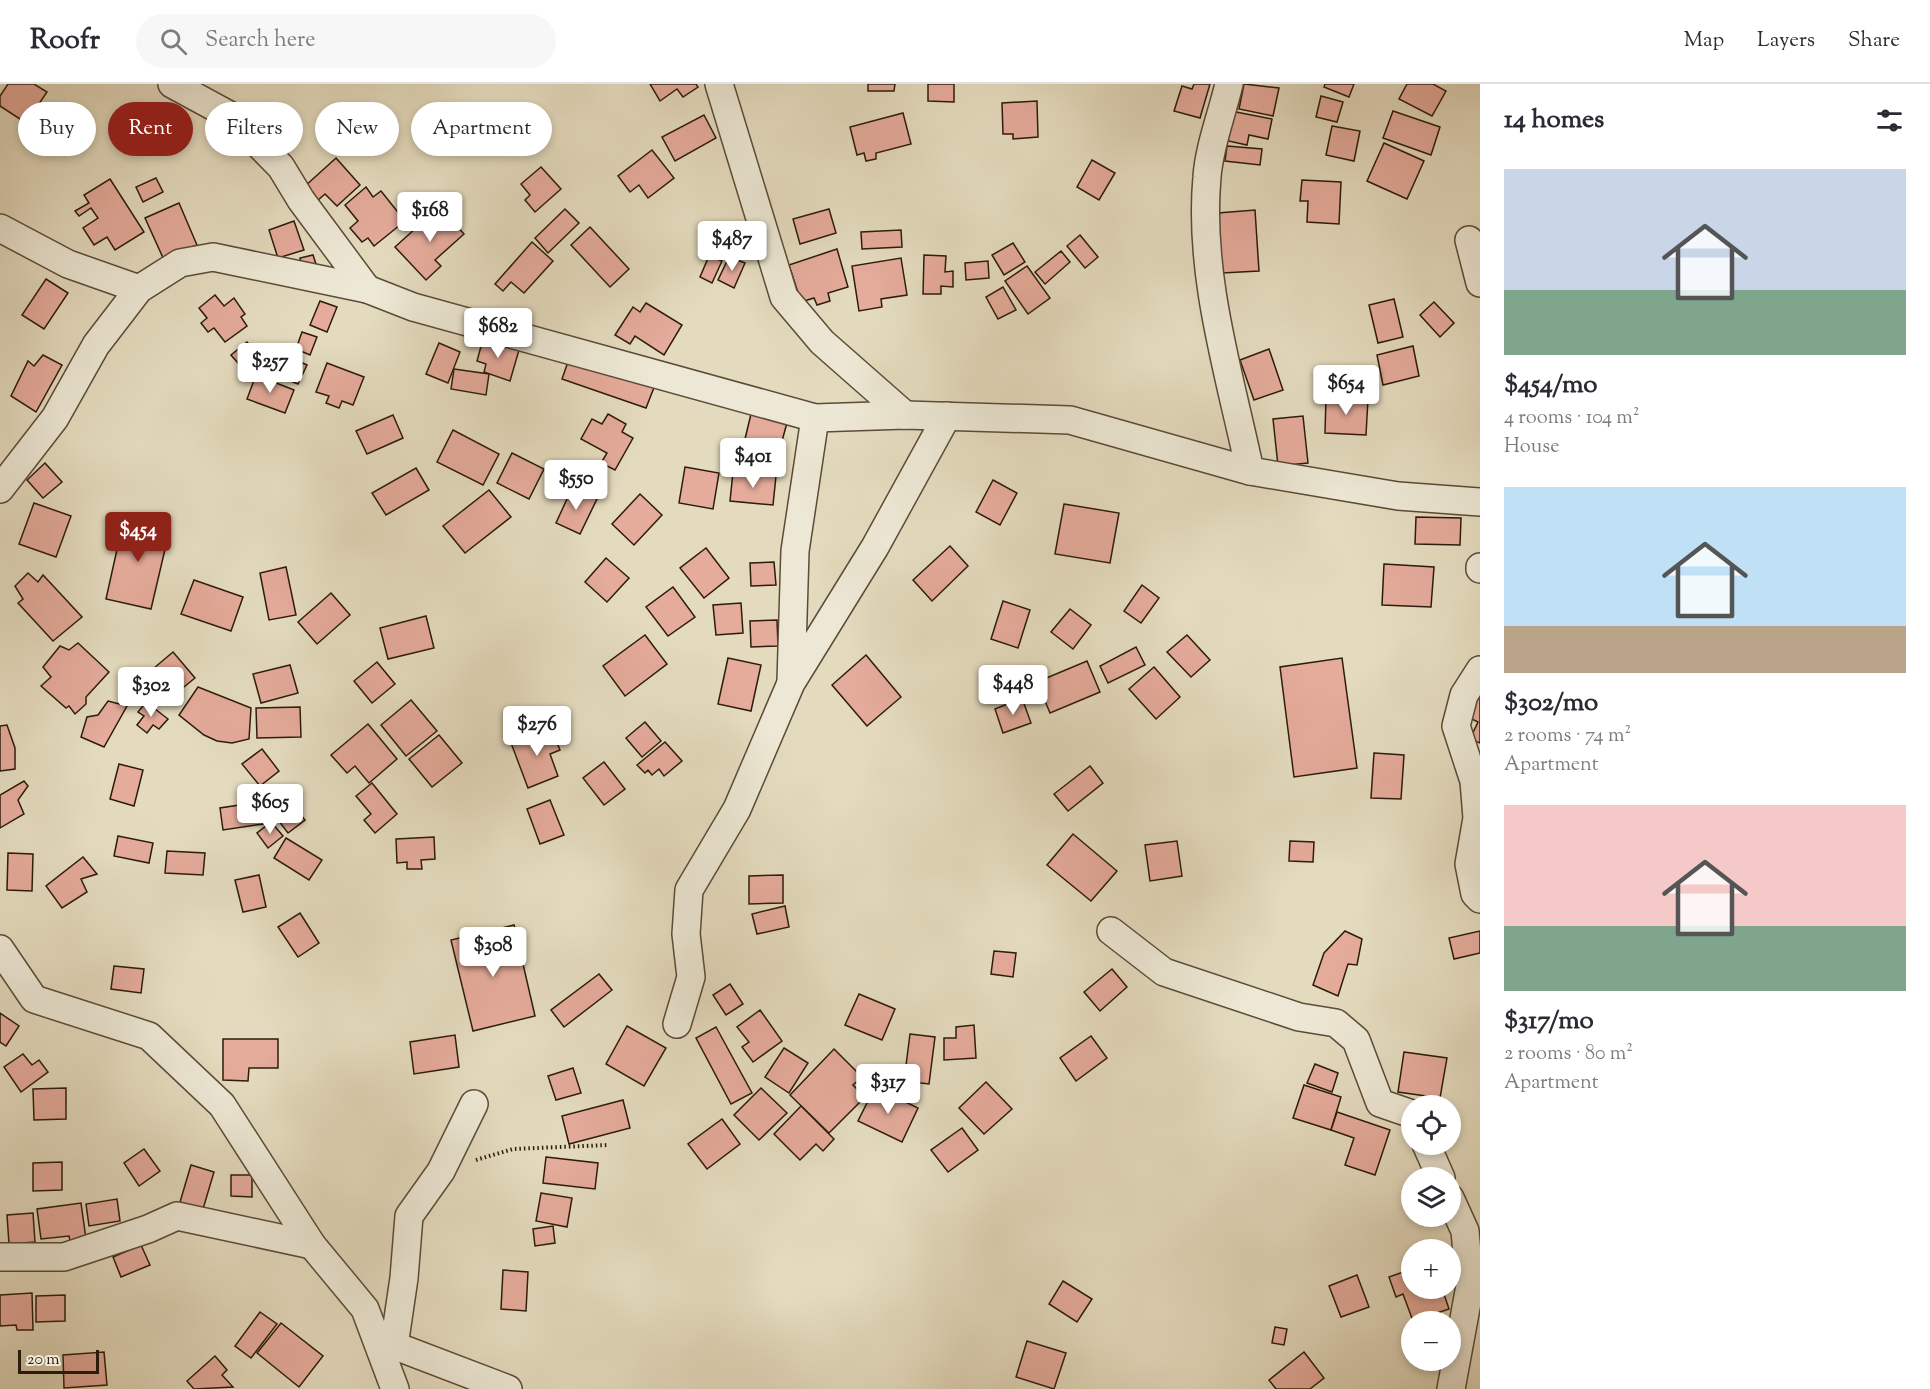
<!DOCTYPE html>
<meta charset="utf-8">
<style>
:root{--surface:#fff;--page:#f7f7f7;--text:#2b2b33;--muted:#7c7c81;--line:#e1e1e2;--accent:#8f2418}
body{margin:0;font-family:"Sorts Mill Goudy",serif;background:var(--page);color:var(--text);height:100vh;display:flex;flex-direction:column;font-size:22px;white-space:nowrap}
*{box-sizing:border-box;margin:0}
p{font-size:20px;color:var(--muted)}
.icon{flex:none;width:33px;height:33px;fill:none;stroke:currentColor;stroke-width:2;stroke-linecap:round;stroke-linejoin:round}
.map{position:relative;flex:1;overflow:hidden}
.panel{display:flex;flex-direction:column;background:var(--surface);width:450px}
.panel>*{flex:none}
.banner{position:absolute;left:18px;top:18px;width:570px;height:54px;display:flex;gap:12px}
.controls{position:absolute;left:1401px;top:1011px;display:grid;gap:12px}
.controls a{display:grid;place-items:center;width:60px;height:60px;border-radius:50%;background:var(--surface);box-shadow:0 3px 9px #0003;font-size:30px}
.scale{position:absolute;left:18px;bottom:15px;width:81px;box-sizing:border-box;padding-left:6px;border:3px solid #2d1b0c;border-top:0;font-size:16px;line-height:21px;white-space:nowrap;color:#2d1b0c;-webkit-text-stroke:4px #ede8d5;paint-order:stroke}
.price{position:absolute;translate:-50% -51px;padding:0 14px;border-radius:6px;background:#fff;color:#222;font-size:20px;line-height:39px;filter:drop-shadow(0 2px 3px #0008)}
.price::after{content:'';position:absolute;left:50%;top:36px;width:18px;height:14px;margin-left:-9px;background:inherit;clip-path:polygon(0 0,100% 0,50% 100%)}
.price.active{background:var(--accent);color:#fff}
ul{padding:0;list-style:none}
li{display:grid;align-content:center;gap:12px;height:318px;padding:0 24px}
li span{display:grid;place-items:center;height:186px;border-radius:0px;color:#555}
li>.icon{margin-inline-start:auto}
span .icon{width:108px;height:108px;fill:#fffc;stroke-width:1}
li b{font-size:26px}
h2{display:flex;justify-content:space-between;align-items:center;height:72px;padding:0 24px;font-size:26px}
.tag{padding:0 21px;border-radius:27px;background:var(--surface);box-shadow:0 3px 9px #0003;font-size:21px;line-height:54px}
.tag.active{background:var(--accent);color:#fff}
header{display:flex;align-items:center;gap:36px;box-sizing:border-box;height:84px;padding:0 30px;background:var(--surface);border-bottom:2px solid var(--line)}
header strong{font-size:28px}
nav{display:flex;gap:33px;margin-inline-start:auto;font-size:21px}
.search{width:420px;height:54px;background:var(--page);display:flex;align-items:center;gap:15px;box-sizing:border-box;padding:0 21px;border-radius:33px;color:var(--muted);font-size:22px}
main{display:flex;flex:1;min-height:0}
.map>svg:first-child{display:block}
.building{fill:#e5ab9b;stroke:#2d1b0c;stroke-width:1.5}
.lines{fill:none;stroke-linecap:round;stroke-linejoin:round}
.minor-casing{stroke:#5b4b38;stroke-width:30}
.path{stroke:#2d1b0c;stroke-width:4;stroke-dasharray:1.5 3;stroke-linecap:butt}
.minor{stroke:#ede8d5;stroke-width:27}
</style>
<header>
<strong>Roofr</strong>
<div class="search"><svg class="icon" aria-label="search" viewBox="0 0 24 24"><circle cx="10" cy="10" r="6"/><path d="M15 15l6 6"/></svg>Search here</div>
<nav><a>Map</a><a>Layers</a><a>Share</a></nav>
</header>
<main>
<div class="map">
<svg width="1480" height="1305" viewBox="0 0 1480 1305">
<rect width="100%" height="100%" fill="#e4dbbe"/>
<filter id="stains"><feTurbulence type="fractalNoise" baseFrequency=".00333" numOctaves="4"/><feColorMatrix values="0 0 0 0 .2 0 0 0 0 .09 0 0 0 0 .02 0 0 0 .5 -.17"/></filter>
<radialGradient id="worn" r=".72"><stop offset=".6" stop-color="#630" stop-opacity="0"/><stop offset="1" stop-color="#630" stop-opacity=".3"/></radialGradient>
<g class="building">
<polygon points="8,0 34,0 47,8 26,39 0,22 0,12"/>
<polygon points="650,0 696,0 698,3 683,13 677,5 660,17"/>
<polygon points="868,0 895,0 894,7 868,7"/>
<polygon points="928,0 954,0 954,18 928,17"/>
<polygon points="1194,0 1210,0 1200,34 1174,27 1182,2 1192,5"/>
<polygon points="1244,0 1279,4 1273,32 1239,25"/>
<polygon points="1325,0 1354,0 1349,13 1324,3"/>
<polygon points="1407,0 1433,0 1446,7 1432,32 1399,15"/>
<polygon points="1321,12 1343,18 1337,38 1316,33"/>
<polygon points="1037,17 1038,53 1013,55 1013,50 1003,50 1002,19"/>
<polygon points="1231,27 1272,35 1268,55 1249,51 1247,61 1224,56"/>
<polygon points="1393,27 1440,43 1431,71 1383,54"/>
<polygon points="903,29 911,60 876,69 876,75 866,77 864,69 857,71 850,43"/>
<polygon points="704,31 716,54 675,77 662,53"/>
<polygon points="1332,42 1360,47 1354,77 1326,71"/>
<polygon points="1384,59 1424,77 1407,115 1367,97"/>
<polygon points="1227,62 1262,65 1260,81 1225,77"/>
<polygon points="652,66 674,94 648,114 639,101 630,108 618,92"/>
<polygon points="336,74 360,101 337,122 325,110 317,117 304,103"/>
<polygon points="1092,76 1115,89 1099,116 1077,103"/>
<polygon points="541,83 561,105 535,128 525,116 530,111 521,100"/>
<polygon points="156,94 163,108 143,118 136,103"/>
<polygon points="110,95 144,148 115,166 107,153 94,161 83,144 98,134 91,124 79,132 75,127 89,119 84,111"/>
<polygon points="1302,96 1341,98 1339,140 1307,138 1308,117 1300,117"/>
<polygon points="366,103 373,113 381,107 405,137 374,162 368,154 362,158 350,144 358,137 345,121"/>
<polygon points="179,119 197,161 164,176 145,134"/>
<polygon points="439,123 464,150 435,176 441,182 426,196 395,163"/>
<polygon points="565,125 579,139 548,169 535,154"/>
<polygon points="829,125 836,149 800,160 793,135"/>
<polygon points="1255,126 1259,187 1222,189 1218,129"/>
<polygon points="294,137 304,166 278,174 269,146"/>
<polygon points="590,143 629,185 610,203 571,161"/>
<polygon points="901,146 902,163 862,165 861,148"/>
<polygon points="1080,151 1098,173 1085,184 1067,162"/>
<polygon points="532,158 553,177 524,209 511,198 503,207 495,200"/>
<polygon points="1013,159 1025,178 1004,191 992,171"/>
<polygon points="837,165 848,203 828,209 830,217 817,221 814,214 801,218 789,181"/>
<polygon points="1061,167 1070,178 1045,200 1035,188"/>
<polygon points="313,171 317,183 303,187 300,174"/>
<polygon points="924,171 946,172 945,188 953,187 953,203 941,202 941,210 923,210"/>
<polygon points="709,172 722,177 712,199 700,193"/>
<polygon points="729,173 745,179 734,204 718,196"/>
<polygon points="901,174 907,211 881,215 882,223 859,227 852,182"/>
<polygon points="988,177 989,194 966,196 965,179"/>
<polygon points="1027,182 1050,214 1028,230 1005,197"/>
<polygon points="46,195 68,209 44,245 22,231"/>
<polygon points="1003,203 1016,226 998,235 986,213"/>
<polygon points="215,211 224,222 234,214 245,230 241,233 247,242 225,258 214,244 208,248 201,239 207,234 199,224"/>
<polygon points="1394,215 1403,253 1378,259 1369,221"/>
<polygon points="320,217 337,223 327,248 310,241"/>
<polygon points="1434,218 1454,239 1440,253 1420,231"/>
<polygon points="646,219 682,241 664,271 635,252 630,260 615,251 633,223 640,228"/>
<polygon points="302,248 317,253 310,271 296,265"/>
<polygon points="483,255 519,266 510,297 484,288 486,280 477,277"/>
<polygon points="247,258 267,281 251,294 231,271"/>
<polygon points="439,259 460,268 448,299 426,290"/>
<polygon points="1413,262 1419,292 1383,301 1377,271"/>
<polygon points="1269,265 1283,306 1254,316 1240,276"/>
<polygon points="282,270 307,281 298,300 273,290"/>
<polygon points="43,271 62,281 36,328 11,312 28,277 34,282"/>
<polygon points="570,272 655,301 646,324 562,295"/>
<polygon points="327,279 364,293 353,321 342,317 339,324 326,319 329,312 316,308"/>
<polygon points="454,285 489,290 486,311 451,305"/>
<polygon points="256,291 294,306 285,329 247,315"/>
<polygon points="1326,313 1368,315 1366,351 1325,349"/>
<polygon points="608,330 626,340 622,348 633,354 615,386 601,379 607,369 581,355 592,335 602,340"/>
<polygon points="751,330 787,339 780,364 745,355"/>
<polygon points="393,331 403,354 367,370 356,347"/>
<polygon points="1303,332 1308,379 1278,382 1273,335"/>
<polygon points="453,346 499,370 483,401 437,378"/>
<polygon points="512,369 544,385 529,415 497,399"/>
<polygon points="45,379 62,398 43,414 27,396"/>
<polygon points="685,383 719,389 713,425 679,419"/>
<polygon points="416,384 429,406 386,431 372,409"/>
<polygon points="733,388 776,392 773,421 730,417"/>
<polygon points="993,396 1017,409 1000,441 976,428"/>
<polygon points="572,404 597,415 580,450 556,439"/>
<polygon points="489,406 511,433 465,469 443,442"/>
<polygon points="640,410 662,431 634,461 612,440"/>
<polygon points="34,419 71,432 56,473 19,460"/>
<polygon points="1064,420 1119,429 1110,479 1055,470"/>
<polygon points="1416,433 1461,434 1460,461 1415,460"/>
<polygon points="124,434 170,444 151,525 106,515"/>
<polygon points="950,462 968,482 932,517 913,496"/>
<polygon points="706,464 729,494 704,514 680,484"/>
<polygon points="606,474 629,494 607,518 585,498"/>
<polygon points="774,478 776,501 751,502 750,479"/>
<polygon points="1384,480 1434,483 1431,523 1382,521"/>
<polygon points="286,483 296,531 269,536 260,489"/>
<polygon points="28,489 38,498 43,491 82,533 53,557 18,519 23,515 15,502"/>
<polygon points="194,496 243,513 231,547 181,530"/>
<polygon points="1142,501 1159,514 1141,539 1124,527"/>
<polygon points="673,503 695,533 668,552 646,523"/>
<polygon points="331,509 350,531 317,560 298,538"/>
<polygon points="1003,517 1030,526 1018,564 991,555"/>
<polygon points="741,519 743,549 716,551 713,521"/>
<polygon points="1070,525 1091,541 1073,565 1051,548"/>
<polygon points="426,532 434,564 388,575 380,544"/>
<polygon points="777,536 778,562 751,563 750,537"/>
<polygon points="645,551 667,580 625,612 603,582"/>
<polygon points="1187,551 1210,576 1191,593 1167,568"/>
<polygon points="78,559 109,588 86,613 86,620 75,630 69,622 66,624 41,602 51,593 43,583 60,562 69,566"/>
<polygon points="1136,563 1145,581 1108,599 1100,582"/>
<polygon points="173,568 195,594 169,615 147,590"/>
<polygon points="866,571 901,613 867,642 832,601"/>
<polygon points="728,574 761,581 751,627 718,620"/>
<polygon points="1342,574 1357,684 1294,693 1280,583"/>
<polygon points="1087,577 1100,608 1050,629 1037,598"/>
<polygon points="377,578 395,600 372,619 354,597"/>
<polygon points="290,581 298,609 261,619 253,590"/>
<polygon points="1154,583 1180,613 1156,635 1129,605"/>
<polygon points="198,603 251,624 249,655 232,659 217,657 204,651 179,631"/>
<polygon points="1480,610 1480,659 1470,655 1478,638 1466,632"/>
<polygon points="1022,614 1031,639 1003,649 995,625"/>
<polygon points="411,616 437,647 406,672 381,641"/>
<polygon points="108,617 127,622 104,663 81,653 87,633 98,631"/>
<polygon points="146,618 168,635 159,645 153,641 147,649 137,641 144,632 138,628"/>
<polygon points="300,623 301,653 257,654 256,624"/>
<polygon points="645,638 661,657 642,673 626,654"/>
<polygon points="368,640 397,675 369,699 355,682 347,689 331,671"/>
<polygon points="7,641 15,664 15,685 0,687 0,642"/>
<polygon points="551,644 560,666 550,670 558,692 528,704 511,659"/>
<polygon points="439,651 462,679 432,703 409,675"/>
<polygon points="665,658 682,677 664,692 659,685 652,691 648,686 645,689 637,681"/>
<polygon points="262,665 279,687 260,702 242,680"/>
<polygon points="1374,669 1404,671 1401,715 1371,714"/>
<polygon points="604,678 625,705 604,721 583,694"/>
<polygon points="119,680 143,686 134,722 110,715"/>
<polygon points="1090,682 1103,699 1068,727 1054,710"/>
<polygon points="24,697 28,702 18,716 24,730 0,744 0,711"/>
<polygon points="372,699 397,730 375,749 364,736 371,730 356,712"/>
<polygon points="282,706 305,736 288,749 265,719"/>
<polygon points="550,716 564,751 540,760 527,725"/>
<polygon points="260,718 263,740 223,746 220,724"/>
<polygon points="271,738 283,752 268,764 257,749"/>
<polygon points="1073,750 1117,787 1091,817 1047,781"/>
<polygon points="118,752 153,759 149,779 114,772"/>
<polygon points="434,753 435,775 421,776 422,785 407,785 407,778 397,779 396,755"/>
<polygon points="286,754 322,776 309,796 274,774"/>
<polygon points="1177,757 1182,792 1150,797 1145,761"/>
<polygon points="1290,757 1314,758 1313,778 1289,777"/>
<polygon points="167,767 205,769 203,791 165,789"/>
<polygon points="8,769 33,770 32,807 7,806"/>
<polygon points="83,773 97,790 81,795 87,808 62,824 46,802"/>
<polygon points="259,791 266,823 243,828 235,796"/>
<polygon points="783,791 783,819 749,820 749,792"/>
<polygon points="785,822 789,843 757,850 752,830"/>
<polygon points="300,829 319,859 298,873 278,843"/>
<polygon points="514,841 535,932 473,947 451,856"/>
<polygon points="1345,847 1362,855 1357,881 1348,880 1338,912 1313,901 1324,869"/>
<polygon points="1480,847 1480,869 1454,875 1449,854"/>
<polygon points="994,867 1016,869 1013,893 991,890"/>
<polygon points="114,882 144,885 141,909 111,905"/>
<polygon points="1112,885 1127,903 1100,927 1084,908"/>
<polygon points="599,890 612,906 564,943 551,926"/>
<polygon points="730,900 743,920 726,931 713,911"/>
<polygon points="859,910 895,925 882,956 845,941"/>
<polygon points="760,926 782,957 753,978 742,963 749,958 737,943"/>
<polygon points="0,929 19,942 6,962 0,958"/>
<polygon points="974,941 976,974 944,976 944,954 956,954 956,943"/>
<polygon points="627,942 666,964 644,1002 606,980"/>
<polygon points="716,943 752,1009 731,1020 696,954"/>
<polygon points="910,950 935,953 929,1000 904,997"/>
<polygon points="455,951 459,983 414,990 410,958"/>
<polygon points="1091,952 1107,974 1076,997 1060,974"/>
<polygon points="223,955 278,955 278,984 249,984 248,997 223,996"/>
<polygon points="784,964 808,979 789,1009 765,993"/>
<polygon points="834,965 862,993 853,1001 865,1013 829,1049 790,1011"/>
<polygon points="1404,968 1447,974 1440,1014 1398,1008"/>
<polygon points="23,970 32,981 39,976 48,988 21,1008 4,983"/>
<polygon points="1315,980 1338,989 1332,1008 1307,999"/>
<polygon points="573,984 581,1009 556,1016 548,992"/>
<polygon points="986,998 1012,1025 984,1050 959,1024"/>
<polygon points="1304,1001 1341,1013 1331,1046 1293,1034"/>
<polygon points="875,1003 918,1024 902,1058 858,1037"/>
<polygon points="66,1004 66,1035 34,1036 33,1005"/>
<polygon points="761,1004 787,1029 759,1056 734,1031"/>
<polygon points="623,1016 630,1044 569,1060 562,1032"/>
<polygon points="801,1022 834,1055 823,1067 816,1060 800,1076 774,1050"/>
<polygon points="1337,1028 1390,1046 1375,1091 1345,1081 1354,1054 1331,1046"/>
<polygon points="722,1035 740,1060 707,1085 688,1060"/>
<polygon points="962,1044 978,1066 948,1088 931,1066"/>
<polygon points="144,1065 160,1087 139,1102 124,1079"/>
<polygon points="546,1073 598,1079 595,1105 543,1099"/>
<polygon points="62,1078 62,1106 33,1107 33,1079"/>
<polygon points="191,1081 214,1088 203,1125 180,1118"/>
<polygon points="231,1091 252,1091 252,1113 231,1112"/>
<polygon points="541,1109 572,1114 567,1143 536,1137"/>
<polygon points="117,1115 120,1137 89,1142 86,1120"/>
<polygon points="81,1119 86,1155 70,1157 69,1152 41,1155 37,1125"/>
<polygon points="33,1129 35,1158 9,1160 7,1131"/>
<polygon points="553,1142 555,1159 535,1162 533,1145"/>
<polygon points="141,1161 150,1181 121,1193 113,1173"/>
<polygon points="1412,1185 1412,1204 1442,1204 1449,1225 1413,1237 1403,1210 1396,1213 1389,1193"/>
<polygon points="503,1186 528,1188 526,1227 501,1225"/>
<polygon points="1357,1191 1369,1223 1341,1233 1329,1202"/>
<polygon points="1063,1197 1092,1215 1077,1238 1049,1220"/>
<polygon points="32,1209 33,1246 17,1246 16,1241 0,1242 0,1211"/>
<polygon points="65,1211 65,1237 36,1238 36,1212"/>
<polygon points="260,1228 277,1240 251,1274 235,1262"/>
<polygon points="281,1239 323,1272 299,1303 257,1269"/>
<polygon points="1275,1243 1287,1245 1284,1261 1272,1259"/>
<polygon points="1027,1257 1066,1269 1054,1305 1016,1293"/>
<polygon points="104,1268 107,1301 64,1304 63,1271"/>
<polygon points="1304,1268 1324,1294 1310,1305 1276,1305 1269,1296"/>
<polygon points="215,1272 227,1286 222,1291 233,1303 194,1305 187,1297"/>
</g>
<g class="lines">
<g class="minor-casing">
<g id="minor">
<polyline points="172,0 231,32 281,83 301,116 367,205"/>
<polyline points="719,0 784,213 822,258 905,331"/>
<path d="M1229,0C1222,30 1209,63 1207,93C1198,191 1230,292 1250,387"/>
<polyline points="0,144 68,180 139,205"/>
<polyline points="1469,156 1480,199"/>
<polyline points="0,405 55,334 96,261 139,205 180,179 213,173 367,205 413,223 815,334 905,331 1070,336 1250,387 1398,412 1480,418"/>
<polyline points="1480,483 1480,485"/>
<polyline points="1480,586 1464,611 1456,642 1474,697 1477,734 1469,780 1475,810 1480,815"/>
<polyline points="791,598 795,467 815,334"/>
<polyline points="1111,847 1164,888 1299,933 1336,939 1356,956 1380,1019 1412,1030"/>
<polyline points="0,865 34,915 149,952 222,1021 312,1161 365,1225 395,1305"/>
<polyline points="677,940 691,893 686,850 689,806 737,725 791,599 875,463 947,332"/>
<polyline points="1426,1060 1441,1094"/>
<polyline points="1450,1114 1465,1147 1470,1202 1451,1305"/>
<polyline points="0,1173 64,1173 148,1145 177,1132 312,1161"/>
<polyline points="377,1255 508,1305"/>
<polyline points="394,1262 404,1194 409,1132 441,1087 474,1020"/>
</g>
</g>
<polyline class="path" points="476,1076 513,1065 608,1061"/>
<use href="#minor" class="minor"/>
</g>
<rect width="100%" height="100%" filter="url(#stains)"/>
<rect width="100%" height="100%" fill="url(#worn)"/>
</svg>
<div class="controls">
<a><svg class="icon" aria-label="locate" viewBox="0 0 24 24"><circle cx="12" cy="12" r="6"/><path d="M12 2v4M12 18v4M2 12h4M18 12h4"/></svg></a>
<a><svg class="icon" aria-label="layers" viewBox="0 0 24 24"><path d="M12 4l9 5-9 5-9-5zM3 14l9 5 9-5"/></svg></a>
<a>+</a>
<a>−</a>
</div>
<div class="scale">20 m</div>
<b class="price" style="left:430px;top:159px">$168</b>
<b class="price" style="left:732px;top:188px">$487</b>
<b class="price" style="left:498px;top:275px">$682</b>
<b class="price" style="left:270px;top:310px">$257</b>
<b class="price" style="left:1346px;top:332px">$654</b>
<b class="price" style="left:753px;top:405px">$401</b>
<b class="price" style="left:576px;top:427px">$550</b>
<b class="price active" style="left:138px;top:479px">$454</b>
<b class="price" style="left:1013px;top:632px">$448</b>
<b class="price" style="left:151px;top:634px">$302</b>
<b class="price" style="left:537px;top:673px">$276</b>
<b class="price" style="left:270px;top:751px">$605</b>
<b class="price" style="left:493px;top:894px">$308</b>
<b class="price" style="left:888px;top:1031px">$317</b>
<div class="banner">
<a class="tag">Buy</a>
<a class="tag active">Rent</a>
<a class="tag">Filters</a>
<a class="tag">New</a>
<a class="tag">Apartment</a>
</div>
</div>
<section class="panel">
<h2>14 homes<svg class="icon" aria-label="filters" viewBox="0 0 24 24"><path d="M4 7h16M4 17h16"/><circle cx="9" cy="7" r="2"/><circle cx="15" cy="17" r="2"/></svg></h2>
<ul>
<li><span style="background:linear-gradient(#c9d6e8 65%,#7fa58c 0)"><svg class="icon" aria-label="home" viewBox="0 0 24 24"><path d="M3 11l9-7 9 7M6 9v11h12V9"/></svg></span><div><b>$454/mo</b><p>4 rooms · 104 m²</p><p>House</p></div></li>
<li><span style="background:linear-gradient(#bfe0f5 75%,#b9a48a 0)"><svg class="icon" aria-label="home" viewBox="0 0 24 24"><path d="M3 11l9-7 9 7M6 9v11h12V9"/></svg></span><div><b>$302/mo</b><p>2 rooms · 74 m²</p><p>Apartment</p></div></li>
<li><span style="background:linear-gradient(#f6c9c9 65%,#7fa58c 0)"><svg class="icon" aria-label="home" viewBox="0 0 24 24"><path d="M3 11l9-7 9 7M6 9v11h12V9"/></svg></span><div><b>$317/mo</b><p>2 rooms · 80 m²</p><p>Apartment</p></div></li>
</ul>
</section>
</main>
